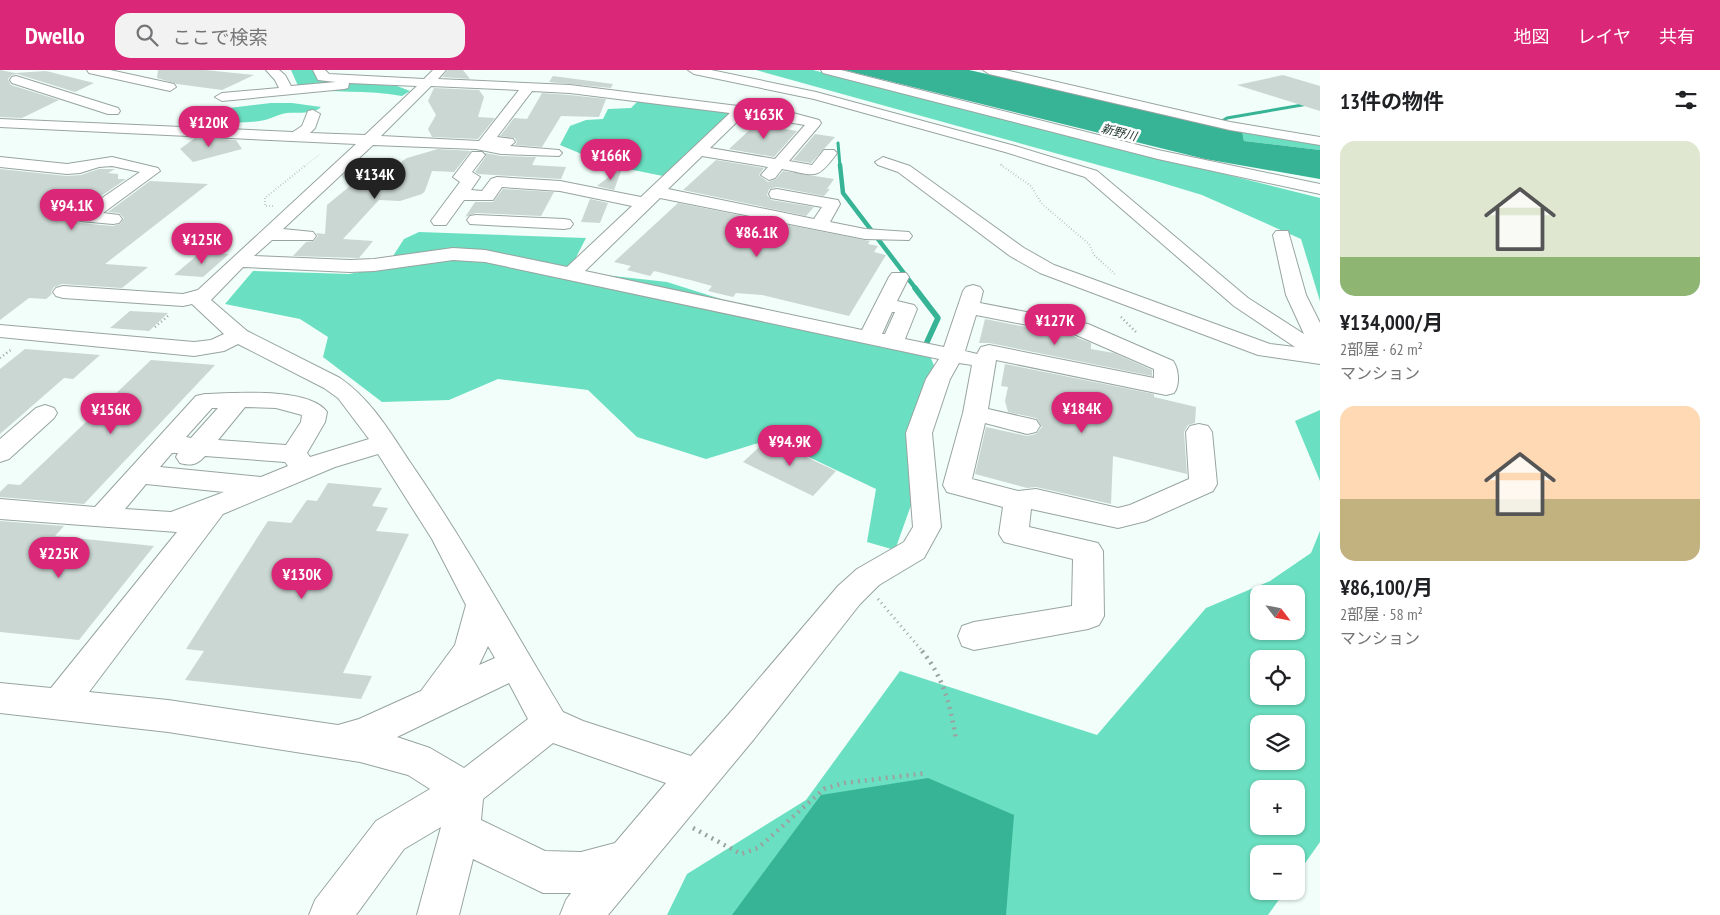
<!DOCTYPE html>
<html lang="ja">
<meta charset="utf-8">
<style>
:root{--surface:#fff;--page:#f2f2f2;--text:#202124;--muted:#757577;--accent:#db2777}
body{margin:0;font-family:"PT Sans Narrow","Noto Sans JP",sans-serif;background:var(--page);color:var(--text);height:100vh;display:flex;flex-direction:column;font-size:19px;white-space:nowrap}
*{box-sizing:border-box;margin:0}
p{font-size:16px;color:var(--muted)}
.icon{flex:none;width:28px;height:28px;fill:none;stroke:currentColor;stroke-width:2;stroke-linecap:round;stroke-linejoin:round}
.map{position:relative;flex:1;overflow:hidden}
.panel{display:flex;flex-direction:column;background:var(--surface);width:400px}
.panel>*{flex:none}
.needle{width:32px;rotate:122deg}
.tools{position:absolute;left:1250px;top:515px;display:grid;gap:10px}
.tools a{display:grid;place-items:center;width:55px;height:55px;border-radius:10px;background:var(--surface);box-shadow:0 1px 4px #0004;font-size:25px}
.price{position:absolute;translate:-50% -42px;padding:0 11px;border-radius:18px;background:var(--accent);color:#fff;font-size:16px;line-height:32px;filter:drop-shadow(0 1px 2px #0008)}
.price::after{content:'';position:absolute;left:50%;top:30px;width:15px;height:11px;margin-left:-8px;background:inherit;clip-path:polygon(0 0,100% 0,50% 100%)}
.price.active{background:#222;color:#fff}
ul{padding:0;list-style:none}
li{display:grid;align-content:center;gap:10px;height:265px;padding:0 20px}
li span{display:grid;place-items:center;height:155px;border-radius:15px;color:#555}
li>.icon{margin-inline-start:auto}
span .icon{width:90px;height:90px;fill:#fffc;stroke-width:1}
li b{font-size:21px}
h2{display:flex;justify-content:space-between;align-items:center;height:60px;padding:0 20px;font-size:21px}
header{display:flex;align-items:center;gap:30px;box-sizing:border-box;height:70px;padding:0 25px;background:var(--accent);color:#fff}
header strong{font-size:24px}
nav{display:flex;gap:28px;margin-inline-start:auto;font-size:18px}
.search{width:350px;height:45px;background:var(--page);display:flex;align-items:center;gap:12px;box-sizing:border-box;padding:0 18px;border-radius:15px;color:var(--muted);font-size:19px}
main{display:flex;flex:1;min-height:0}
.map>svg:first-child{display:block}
.green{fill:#6bdfc1;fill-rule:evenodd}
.water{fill:#37b396}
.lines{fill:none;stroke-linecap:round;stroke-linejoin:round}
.stream-far2{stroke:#37b396;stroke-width:3}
.stream-far1{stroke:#37b396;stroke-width:4.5}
.stream{stroke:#37b396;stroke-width:5.5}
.building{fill:#cbd7d3}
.minor-casing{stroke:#98a4a0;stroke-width:2}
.path-far4{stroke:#9aa3a0;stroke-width:1;stroke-dasharray:0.5 2;stroke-linecap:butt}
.path-far3{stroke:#9aa3a0;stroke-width:2;stroke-dasharray:0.5 2.5;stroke-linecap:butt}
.path-far2{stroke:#9aa3a0;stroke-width:2.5;stroke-dasharray:1 3;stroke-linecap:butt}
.path-far1{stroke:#9aa3a0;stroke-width:3;stroke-dasharray:1 4;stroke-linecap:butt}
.path{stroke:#9aa3a0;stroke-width:4.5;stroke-dasharray:2 5;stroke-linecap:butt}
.minor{fill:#fff;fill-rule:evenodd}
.labels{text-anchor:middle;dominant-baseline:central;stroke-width:5;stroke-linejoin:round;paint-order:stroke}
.far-water-label{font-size:12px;font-style:italic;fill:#1c312b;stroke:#fff}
</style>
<header>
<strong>Dwello</strong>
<div class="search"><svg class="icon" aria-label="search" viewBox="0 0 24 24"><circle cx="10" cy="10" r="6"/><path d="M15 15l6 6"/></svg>ここで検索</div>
<nav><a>地図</a><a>レイヤ</a><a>共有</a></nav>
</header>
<main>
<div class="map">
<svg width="1320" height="845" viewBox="0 0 1320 845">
<rect width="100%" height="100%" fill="#f1fefa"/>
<g class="green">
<path d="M291,0H316L343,12L397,16L410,21L402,26C367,19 333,24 299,18Z"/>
<polygon points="756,0 813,0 1320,128 1320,231 1301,169 1202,125 1156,111"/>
<polygon points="639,30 730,43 663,106 608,95 560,75 570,56 586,50 603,49 608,39 631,38"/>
<path d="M271,33H292L321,37C313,45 298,42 287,43C279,44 272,48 265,50C240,55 211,51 186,49L184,46L188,43Z"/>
<polygon points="1242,61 1320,73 1320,80 1244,71"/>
<polygon points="419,162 586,168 569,201 667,212 853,271 930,286 940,310 920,410 895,480 867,472 876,419 771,369 706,389 637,367 588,320 498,309 449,330 382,332 323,287 328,267 300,249 225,234 253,201 349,204 386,197 404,169"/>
<polygon points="1320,340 1320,411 1295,351"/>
<path d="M1320,461V772L1296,806V784H1259V821H1285L1268,845H667L687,804L806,730L900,601L1097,665L1206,538L1270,511L1311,483ZM1259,524H1296V561H1259ZM1259,589H1296V626H1259ZM1259,654H1296V691H1259ZM1259,719H1296V756H1259Z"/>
</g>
<g class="water">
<polygon points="844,0 969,0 1242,61 1244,71 1320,80 1320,109 1205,89"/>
<polygon points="928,708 1014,745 1006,845 732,845 821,725"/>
</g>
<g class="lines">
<g class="stream-far2">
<polyline points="1222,51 1227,48 1320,32"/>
<polyline points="838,73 840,96"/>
</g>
<polyline class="stream-far1" points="840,95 843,123 916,219"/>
<polyline class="stream" points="915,218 938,248 927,272"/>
</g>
<g class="building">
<polygon points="0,0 15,3 46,1 94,13 75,22 17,4 12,5 8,9 11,15 59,30 22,48 0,47"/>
<polygon points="158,0 205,0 254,5 222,20 177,14 157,8"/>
<polygon points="448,0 463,0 470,9 442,7"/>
<polygon points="1283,5 1320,16 1320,41 1237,15"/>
<polygon points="553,6 613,14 611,18 549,12"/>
<polygon points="434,18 479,20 484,27 478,47 495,48 478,69 432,67 428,59 436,45 428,31"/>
<polygon points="542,23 570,25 606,29 599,47 561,46 542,77 515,75 517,72 515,68 500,66 514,48 527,49"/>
<polygon points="756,54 797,61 774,87 729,79"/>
<polygon points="815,64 835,67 811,93 793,90"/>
<polygon points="195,68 236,70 242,79 193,92 180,79"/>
<polygon points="438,79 471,81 454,102 432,101 425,121 422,124 400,131 379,130 343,169 373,171 359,188 293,186 306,172 314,171 318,166 316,163 325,164 327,135 350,116 342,106 345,103 369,99 396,106 402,91 407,88"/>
<polygon points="485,83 501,86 536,87 532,95 566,97 561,109 478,104 475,102 486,86"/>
<polygon points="716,90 764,98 759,105 768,112 776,109 783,101 834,109 827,119 830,119 824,126 777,117 769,119 767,125 771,130 814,137 806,146 683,120"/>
<polygon points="623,96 614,120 597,116"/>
<polygon points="0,99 67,106 81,105 99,99 115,99 108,103 118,104 118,109 126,109 79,141 75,147 80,153 113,156 120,154 124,148 119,143 108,142 150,111 208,114 105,194 148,197 122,218 62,214 54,217 51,222 52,224 46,229 29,228 0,250"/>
<polygon points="503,119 554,122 541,146 476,143 465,147 475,132 493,132"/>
<polygon points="590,129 608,133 600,153 581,152"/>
<polygon points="678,133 870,171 868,174 878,176 874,182 886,185 849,246 762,225 736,223 733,227 708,221 712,216 694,211 654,201 650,206 627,200 631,196 614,192"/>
<polygon points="201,182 229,184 203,207 174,205"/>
<polygon points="130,241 168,243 149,261 110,258"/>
<polygon points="985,249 1073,266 1091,273 1091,279 1114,283 1152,300 1152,306 989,273 979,273"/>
<polygon points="25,279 100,285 73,309 64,308 0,364 0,299"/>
<polygon points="151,290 215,295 84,434 0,427 0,422 8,414 20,415"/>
<polygon points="1005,294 1154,324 1154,327 1196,337 1195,353 1188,355 1184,362 1187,404 1113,386 1111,434 1036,417 1027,418 975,404 986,357 1027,366 1036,364 1042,357 1036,348 1008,342 1005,331 1008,317 1001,316"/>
<polygon points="768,369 836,401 813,426 743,392"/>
<polygon points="328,413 382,418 372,436 388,438 376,461 409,464 343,603 372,606 361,629 185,610 204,581 186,579 268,451 291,453 307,430 317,431"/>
<polygon points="0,451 64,456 55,466 154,476 79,570 0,562"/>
</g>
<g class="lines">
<g class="minor-casing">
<g id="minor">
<polygon points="87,0 110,0 174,14 176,17 170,21 89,3"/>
<path d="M266,0H279L285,5L291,16L336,12L318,10L313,0H325L329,4L424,9L433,0H446L438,9L570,15L793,43L819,50L821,53L819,56L789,91L812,95L824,80H834L837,83C816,112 815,105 782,99L775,108L769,110L761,105L768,97L702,86L668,119L814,149L822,137L771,128L769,124L771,120L777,119L832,129L838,130L840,134L830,152L865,159L909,162L912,166L909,170L865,169L660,128L585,201L862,260L889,207L892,203H906L909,207L897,231L914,235L917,239L905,269L944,277L963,221L966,217L973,215L980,217L983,221L980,233L1088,254L1173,291C1179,299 1180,315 1174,323L1166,325L996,290L988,339L1036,350L1040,356L1036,362L1027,364L985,353L972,409L1018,421L1036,419L1118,438L1130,435L1189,409L1186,362L1190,356L1199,354L1208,356L1212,362L1217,414L1213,421L1146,451L1118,458L1031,439L1029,457L1098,473L1103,481L1104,546L1099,555L1088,559L974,580L962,576L958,566L962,556L974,552L1072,536L1073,489L1004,472L999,464L1003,437L947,422L943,415L963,343L972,295L959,293L950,309L932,363L941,457L924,488L879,515L860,534L754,669L608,845H560L566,830L571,823H543L473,789L459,845H417L441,757L404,779L356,845H309L315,830L376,751L430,719L408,705L360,692L168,662L0,643V613L51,618L177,462L0,449V429L95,437L196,326L205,324C233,323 310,317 327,342L325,352L307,383L310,387L369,369L338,328L324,318L238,274L224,281L194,286L0,267V255L194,272L211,270L224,264L192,234L183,236L63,228L56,226L53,222L56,218L63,216L183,224L198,220L356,74L0,57V49L293,62L302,56L308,41L313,40L320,44L315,58L310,63L365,65L417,16L349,13L348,18L344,19L222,31L215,27L222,23L279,18L275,10ZM431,16L519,20L479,71L381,66ZM532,21L570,23L730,43L641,127L560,111L497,107L491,109L482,121L471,120L480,107L472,102L485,85L482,82H472L453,107L460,112L431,151L434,155H446L464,130H493L502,117L560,121L632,136L567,197L485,180L453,178L374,189L350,190L254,186L272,170H313L316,166L313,162L283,159L373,75L476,79L501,84L559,86L562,83L559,80L510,76L515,72L513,69L497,67ZM744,45L805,55L775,89L710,78ZM453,190L485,192L939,289L926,309L906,363L913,457L904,472L857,499L838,516L728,645L691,686L583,651L563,642C513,559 467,475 412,395C391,364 372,330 340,308L247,261L211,230L243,197L350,202L374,201ZM892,242H895L885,264H882ZM976,245L1074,264L1154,299V308L989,275L981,277L977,284L965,281ZM245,337L276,338L302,345L301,352L286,375L218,370ZM212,338H218L191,368L186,367ZM172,383H178L176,387L180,393C191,396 197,395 205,386L285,392L288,396L261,407L160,397ZM378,384L432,469L466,535L455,575L421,621L359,649L338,655L168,630L89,622L223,444L335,397ZM146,414L224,422L171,442L125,439ZM488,576L495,588L479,595ZM509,613L528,649L464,698L430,678L397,667ZM553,673L666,713L615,773L581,782L545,781L481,750L483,729Z"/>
<polygon points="688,0 711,0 816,22 1015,76 1097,101 1248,228 1304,264 1286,225 1273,165 1276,161 1288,161 1306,225 1320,253 1320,294 1258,285 1040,203 1010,186 898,102 878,95 875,92 883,87 910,96 1024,178 1054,195 1270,274 1295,277 1234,236 1085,107 1005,82 814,29 694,4"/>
<polygon points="821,0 841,0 1158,80 1320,114 1320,124 1158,89 823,3"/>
<polygon points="983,0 1005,0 1230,52 1320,67 1320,75 1230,60 989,4"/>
<polygon points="16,6 118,38 120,41 118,44 108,44 12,13 10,10 12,7"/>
<polygon points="0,87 67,94 112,87 158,98 160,101 103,143 119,145 122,149 119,153 113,154 80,151 77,147 80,143 140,102 112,96 99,97 80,103 67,104 0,97"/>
<polygon points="476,145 564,149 570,150 573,154 570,158 564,159 470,154 467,150 470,146"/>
<polygon points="45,335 54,338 57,343 54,348 9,389 0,392 0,369 36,338"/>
</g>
</g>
<g class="path-far4">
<polyline points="1000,94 1004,96"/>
<polyline points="305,96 320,84"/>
</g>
<g class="path-far3">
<polyline points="1001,95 1031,116 1042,134 1089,174 1094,185 1115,204"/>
<polyline points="273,136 265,136 265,128 306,95"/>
</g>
<g class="path-far2">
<polyline points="1121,247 1136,262"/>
<polyline points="155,257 168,246"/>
<polyline points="0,288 12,279"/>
</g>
<polyline class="path-far1" points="878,529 923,582"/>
<g class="path">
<path d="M922,581C944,608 950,635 956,669"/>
<polyline points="693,758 741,784 758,778 824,719 844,713 927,703"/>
</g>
<use href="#minor" class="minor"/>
</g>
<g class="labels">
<g class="far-water-label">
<text transform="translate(1119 62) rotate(14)">新野川</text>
</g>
</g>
</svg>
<div class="tools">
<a><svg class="needle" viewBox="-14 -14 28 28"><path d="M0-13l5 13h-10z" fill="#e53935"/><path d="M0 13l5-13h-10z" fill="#757577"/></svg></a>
<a><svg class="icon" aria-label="locate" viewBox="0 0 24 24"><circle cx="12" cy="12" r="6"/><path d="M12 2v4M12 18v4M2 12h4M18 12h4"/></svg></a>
<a><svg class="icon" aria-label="layers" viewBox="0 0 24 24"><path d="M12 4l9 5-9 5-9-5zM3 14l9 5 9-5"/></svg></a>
<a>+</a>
<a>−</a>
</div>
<b class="price" style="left:764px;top:70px">¥163K</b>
<b class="price" style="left:209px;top:78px">¥120K</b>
<b class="price" style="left:611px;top:111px">¥166K</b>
<b class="price active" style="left:375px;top:130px">¥134K</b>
<b class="price" style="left:72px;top:161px">¥94.1K</b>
<b class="price" style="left:757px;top:188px">¥86.1K</b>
<b class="price" style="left:202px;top:195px">¥125K</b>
<b class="price" style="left:1055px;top:276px">¥127K</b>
<b class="price" style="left:1082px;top:364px">¥184K</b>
<b class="price" style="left:111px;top:365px">¥156K</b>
<b class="price" style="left:790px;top:397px">¥94.9K</b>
<b class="price" style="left:59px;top:509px">¥225K</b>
<b class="price" style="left:302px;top:530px">¥130K</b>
</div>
<section class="panel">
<h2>13件の物件<svg class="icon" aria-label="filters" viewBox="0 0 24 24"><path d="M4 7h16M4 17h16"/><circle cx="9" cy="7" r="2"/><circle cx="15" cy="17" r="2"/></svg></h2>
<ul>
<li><span style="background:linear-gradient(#dfe7d0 75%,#8fb573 0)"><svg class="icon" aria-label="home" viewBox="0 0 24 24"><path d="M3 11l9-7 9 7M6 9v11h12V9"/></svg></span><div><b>¥134,000/月</b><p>2部屋 · 62 m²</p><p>マンション</p></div></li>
<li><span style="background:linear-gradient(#ffd9b3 60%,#c2b280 0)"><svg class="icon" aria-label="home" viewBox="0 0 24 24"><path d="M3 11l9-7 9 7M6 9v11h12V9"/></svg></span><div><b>¥86,100/月</b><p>2部屋 · 58 m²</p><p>マンション</p></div></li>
</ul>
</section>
</main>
